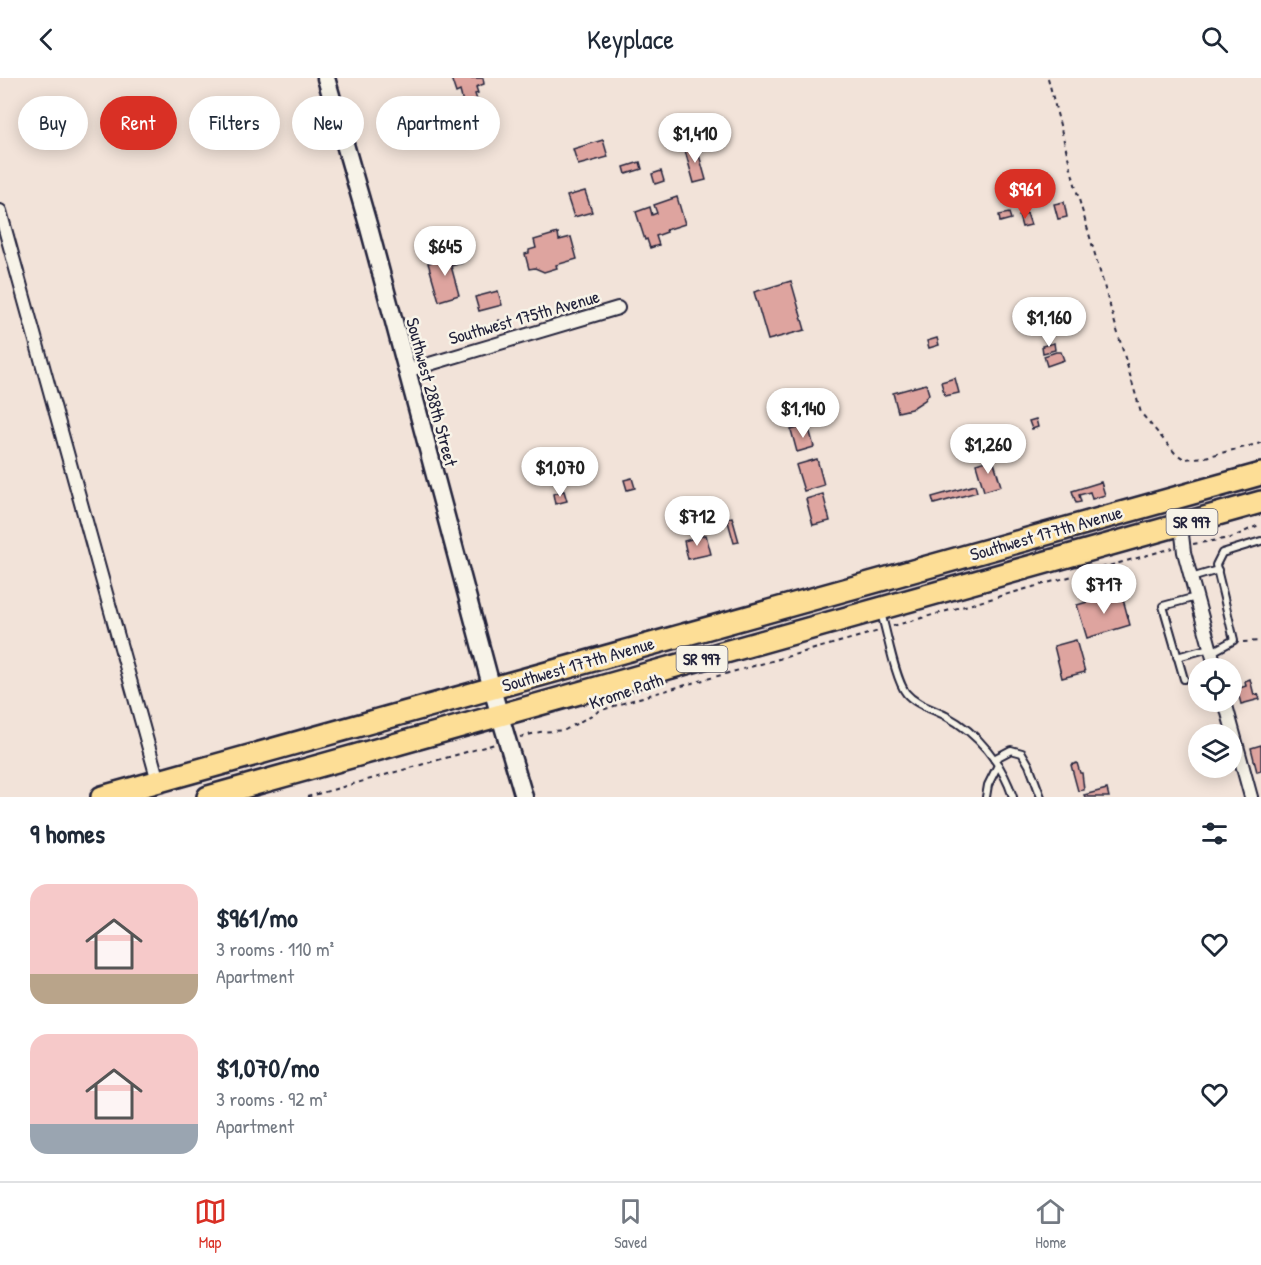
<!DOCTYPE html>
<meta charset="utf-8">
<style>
:root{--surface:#fff;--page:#f6f6f7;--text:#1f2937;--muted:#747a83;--line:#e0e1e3;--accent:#d93025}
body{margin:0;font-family:"Patrick Hand",sans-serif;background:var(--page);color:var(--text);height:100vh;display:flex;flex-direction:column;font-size:22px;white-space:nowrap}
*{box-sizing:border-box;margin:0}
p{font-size:20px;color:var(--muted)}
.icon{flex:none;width:33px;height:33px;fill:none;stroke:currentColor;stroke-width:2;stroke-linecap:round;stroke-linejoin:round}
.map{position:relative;height:719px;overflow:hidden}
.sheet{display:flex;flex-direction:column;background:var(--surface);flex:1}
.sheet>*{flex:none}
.guide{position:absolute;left:18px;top:18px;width:600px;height:54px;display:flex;gap:12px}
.controls{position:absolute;left:1188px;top:580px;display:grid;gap:12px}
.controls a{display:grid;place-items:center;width:54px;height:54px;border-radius:50%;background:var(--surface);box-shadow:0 3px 15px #0003;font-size:30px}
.price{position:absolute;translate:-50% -51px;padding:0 14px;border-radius:21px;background:#fff;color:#222;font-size:20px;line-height:39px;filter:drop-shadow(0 2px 3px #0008)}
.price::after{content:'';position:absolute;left:50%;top:36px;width:18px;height:14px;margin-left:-9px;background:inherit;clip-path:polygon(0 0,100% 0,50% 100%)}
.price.current{background:var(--accent);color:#fff}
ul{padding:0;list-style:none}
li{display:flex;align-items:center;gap:18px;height:150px;padding:0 30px}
li span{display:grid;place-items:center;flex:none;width:168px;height:120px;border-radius:18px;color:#555}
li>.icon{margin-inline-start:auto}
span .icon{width:72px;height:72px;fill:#fffc;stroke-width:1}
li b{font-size:26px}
h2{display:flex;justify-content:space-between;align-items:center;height:72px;padding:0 30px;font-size:26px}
.chip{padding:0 21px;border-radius:27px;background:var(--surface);box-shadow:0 3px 15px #0003;font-size:21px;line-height:54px}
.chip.current{background:var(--accent);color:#fff}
header{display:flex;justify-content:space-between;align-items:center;height:78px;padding:0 30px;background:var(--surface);font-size:27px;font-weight:600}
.dock{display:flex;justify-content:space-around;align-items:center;height:84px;border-top:2px solid var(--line);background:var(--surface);font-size:16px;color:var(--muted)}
.dock a{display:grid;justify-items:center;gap:3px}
.dock .current{color:var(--accent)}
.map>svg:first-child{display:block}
.building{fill:#dea49f;stroke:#22223b;stroke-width:1.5}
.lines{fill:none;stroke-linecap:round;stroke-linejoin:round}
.service-casing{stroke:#22223b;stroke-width:10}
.minor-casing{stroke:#22223b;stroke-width:16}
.tertiary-casing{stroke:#22223b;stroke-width:21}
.trunk-casing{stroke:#22223b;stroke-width:26}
.path{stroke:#22223b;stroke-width:2;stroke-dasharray:4.5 4.5;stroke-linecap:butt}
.service{stroke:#f7f3e8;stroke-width:6}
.minor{stroke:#f7f3e8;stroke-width:12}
.tertiary{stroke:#f7f3e8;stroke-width:16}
.trunk{stroke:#fdde96;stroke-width:21}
.labels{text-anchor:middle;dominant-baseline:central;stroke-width:5;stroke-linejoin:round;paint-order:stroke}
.shield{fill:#f7f3e8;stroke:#62616f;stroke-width:1.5}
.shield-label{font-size:16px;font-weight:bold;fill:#22223b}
.street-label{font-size:18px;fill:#22223b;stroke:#f7f3e8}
</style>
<header><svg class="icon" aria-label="back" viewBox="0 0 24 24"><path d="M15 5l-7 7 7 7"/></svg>Keyplace<svg class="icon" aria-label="search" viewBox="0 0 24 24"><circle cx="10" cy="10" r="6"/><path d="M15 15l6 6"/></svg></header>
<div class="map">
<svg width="1261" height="719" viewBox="0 0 1261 719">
<rect width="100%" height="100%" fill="#f2e3d9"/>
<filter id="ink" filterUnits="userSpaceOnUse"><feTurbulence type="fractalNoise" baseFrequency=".0167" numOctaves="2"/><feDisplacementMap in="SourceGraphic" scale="12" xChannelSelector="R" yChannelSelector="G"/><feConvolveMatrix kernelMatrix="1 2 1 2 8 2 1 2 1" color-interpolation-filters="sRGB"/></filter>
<g filter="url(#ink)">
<g class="building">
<polygon points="451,0 483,0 484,6 476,9 478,15 475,16 479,28 465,32 460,13 456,15"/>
<polygon points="603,62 608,79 578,87 573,71"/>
<polygon points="696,66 706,102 694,105 684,69"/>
<polygon points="640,84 642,91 626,96 624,89"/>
<polygon points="661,93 664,103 655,106 652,96"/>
<polygon points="585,113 592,134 574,139 567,118"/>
<polygon points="677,119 685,146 666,152 667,154 656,158 659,167 650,170 647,161 645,162 636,134 650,129 652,137 657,135 654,127"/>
<polygon points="1064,124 1067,139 1058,141 1054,126"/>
<polygon points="1009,135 1011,141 1000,144 999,137"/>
<polygon points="1027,135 1031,147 1022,149 1019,138"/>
<polygon points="558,155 559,162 571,159 577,181 556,187 557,190 544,194 535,190 529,191 525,176 529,175 529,172 536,170 534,162"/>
<polygon points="459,176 462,185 451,188 459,217 439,223 428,185"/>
<polygon points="791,203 805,252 768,262 754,214"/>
<polygon points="498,213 502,227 479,233 475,219"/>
<polygon points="499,242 507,246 504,252 496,248"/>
<polygon points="937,260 939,267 929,270 927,263"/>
<polygon points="1054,265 1055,272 1043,275 1042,268"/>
<polygon points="1056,274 1061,274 1064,282 1047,288 1044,278"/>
<polygon points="955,300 959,315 945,318 941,304"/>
<polygon points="926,306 929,316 925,322 911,331 898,334 893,315"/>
<polygon points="1036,341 1038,349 1032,351 1029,343"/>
<polygon points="808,347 814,369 797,374 791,352"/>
<polygon points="817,381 824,407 804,413 796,387"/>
<polygon points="993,381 1001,408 984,413 976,386"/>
<polygon points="632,400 635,410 627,412 624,402"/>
<polygon points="1101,404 1105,417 1092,421 1090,414 1079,417 1081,424 1076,425 1072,413"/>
<polygon points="975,407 977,414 934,426 932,419"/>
<polygon points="564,413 567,423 555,426 553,416"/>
<polygon points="823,416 830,443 813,447 806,421"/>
<polygon points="732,439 739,464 734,465 727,440"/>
<polygon points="706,457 711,476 688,481 684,463"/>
<polygon points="1121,514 1130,547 1087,560 1077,527"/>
<polygon points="1076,562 1085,594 1062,600 1054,568"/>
<polygon points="1250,601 1254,617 1258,616 1260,621 1241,626 1237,611 1246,608 1245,603"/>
<polygon points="1261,667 1261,693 1257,694 1251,670"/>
<polygon points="1077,685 1080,695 1082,695 1084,712 1078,713 1071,687"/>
<polygon points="1107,711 1109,719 1085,719 1084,717"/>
</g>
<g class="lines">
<g class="service-casing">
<g id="service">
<polyline points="1191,500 1218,492"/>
<path d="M881,535C887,554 895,601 906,615C916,627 933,631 946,638C978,655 1002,685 1013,719"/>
<polyline points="1212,574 1234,562 1216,487 1222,475 1261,463"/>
<polyline points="1177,579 1210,570"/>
<polyline points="1184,601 1163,528 1196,519"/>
<polyline points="994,681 1011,672 1022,675 1029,687 1041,719"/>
<polyline points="986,719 988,707 998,687"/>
</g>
</g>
<g class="minor-casing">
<g id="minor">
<polyline points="0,133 158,703"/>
<polyline points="406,293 618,230"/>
<polyline points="1181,448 1184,474 1216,591"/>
<polyline points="1225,624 1251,719"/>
</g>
</g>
<g class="tertiary-casing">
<polyline id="tertiary" points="326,0 369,150 492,611 524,719"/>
</g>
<g class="trunk-casing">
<g id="trunk">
<polyline points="102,719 1261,396"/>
<polyline points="208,719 1261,424"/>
</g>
</g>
<g class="path">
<polyline points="1048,0 1078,118 1141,335 1175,375 1184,381 1205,379 1261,365"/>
<polyline points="1193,466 1231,460 1261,446"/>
<polyline points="893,548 1173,470"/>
<polyline points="1243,564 1261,563"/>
<polyline points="520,659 540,654 565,652 599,633 639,620 879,553"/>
<polyline points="307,719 495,666"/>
</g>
<use href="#service" class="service"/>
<use href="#minor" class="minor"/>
<use href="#tertiary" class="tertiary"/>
<use href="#trunk" class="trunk"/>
</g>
</g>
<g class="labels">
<g class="shield">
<rect x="1166.5" y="431" width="51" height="26" rx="4.5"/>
<rect x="676.5" y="568" width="51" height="26" rx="4.5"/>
</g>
<g class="shield-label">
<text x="1192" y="444">SR 997</text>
<text x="702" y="581">SR 997</text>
</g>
<g class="street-label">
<text transform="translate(524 239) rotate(-16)">Southwest 175th Avenue</text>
<text transform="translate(432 314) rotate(75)">Southwest 288th Street</text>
<text transform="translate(1046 455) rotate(-16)">Southwest 177th Avenue</text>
<text transform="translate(578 586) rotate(-16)">Southwest 177th Avenue</text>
<text transform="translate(626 613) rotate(-19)">Krome Path</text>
</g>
</g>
</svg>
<div class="controls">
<a><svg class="icon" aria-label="locate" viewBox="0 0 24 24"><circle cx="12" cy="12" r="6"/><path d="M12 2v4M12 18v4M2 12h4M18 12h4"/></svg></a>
<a><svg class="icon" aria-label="layers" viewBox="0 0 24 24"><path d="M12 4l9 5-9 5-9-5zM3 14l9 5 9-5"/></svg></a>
</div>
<b class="price" style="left:695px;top:86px">$1,410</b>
<b class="price current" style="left:1025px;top:142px">$961</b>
<b class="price" style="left:445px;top:199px">$645</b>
<b class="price" style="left:1049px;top:270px">$1,160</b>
<b class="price" style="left:803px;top:361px">$1,140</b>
<b class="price" style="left:988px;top:397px">$1,260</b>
<b class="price" style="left:560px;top:420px">$1,070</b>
<b class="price" style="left:697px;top:469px">$712</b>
<b class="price" style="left:1104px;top:537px">$717</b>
<div class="guide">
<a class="chip">Buy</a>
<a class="chip current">Rent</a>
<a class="chip">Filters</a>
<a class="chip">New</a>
<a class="chip">Apartment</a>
</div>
</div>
<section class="sheet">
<h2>9 homes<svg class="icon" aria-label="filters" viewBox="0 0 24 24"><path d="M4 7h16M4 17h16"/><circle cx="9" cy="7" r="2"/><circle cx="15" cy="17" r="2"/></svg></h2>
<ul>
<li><span style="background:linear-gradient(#f6c9c9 75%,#b9a48a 0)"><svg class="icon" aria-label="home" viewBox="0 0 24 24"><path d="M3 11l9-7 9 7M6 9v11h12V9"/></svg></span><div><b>$961/mo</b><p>3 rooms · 110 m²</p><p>Apartment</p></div><svg class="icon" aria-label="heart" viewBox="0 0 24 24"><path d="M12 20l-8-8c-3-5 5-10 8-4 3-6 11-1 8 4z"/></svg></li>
<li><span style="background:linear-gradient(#f6c9c9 75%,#9aa5b1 0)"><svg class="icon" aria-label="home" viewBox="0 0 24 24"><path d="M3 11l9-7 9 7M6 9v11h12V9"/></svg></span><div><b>$1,070/mo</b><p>3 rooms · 92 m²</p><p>Apartment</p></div><svg class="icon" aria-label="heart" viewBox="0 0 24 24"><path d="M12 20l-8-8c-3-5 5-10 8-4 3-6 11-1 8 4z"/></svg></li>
</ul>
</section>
<nav class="dock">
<a class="current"><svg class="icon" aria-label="map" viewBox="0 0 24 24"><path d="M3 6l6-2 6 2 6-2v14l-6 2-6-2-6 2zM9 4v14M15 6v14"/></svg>Map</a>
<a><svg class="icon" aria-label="saved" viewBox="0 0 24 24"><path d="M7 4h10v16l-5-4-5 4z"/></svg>Saved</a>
<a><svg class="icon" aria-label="home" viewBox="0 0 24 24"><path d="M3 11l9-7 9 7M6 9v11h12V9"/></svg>Home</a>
</nav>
